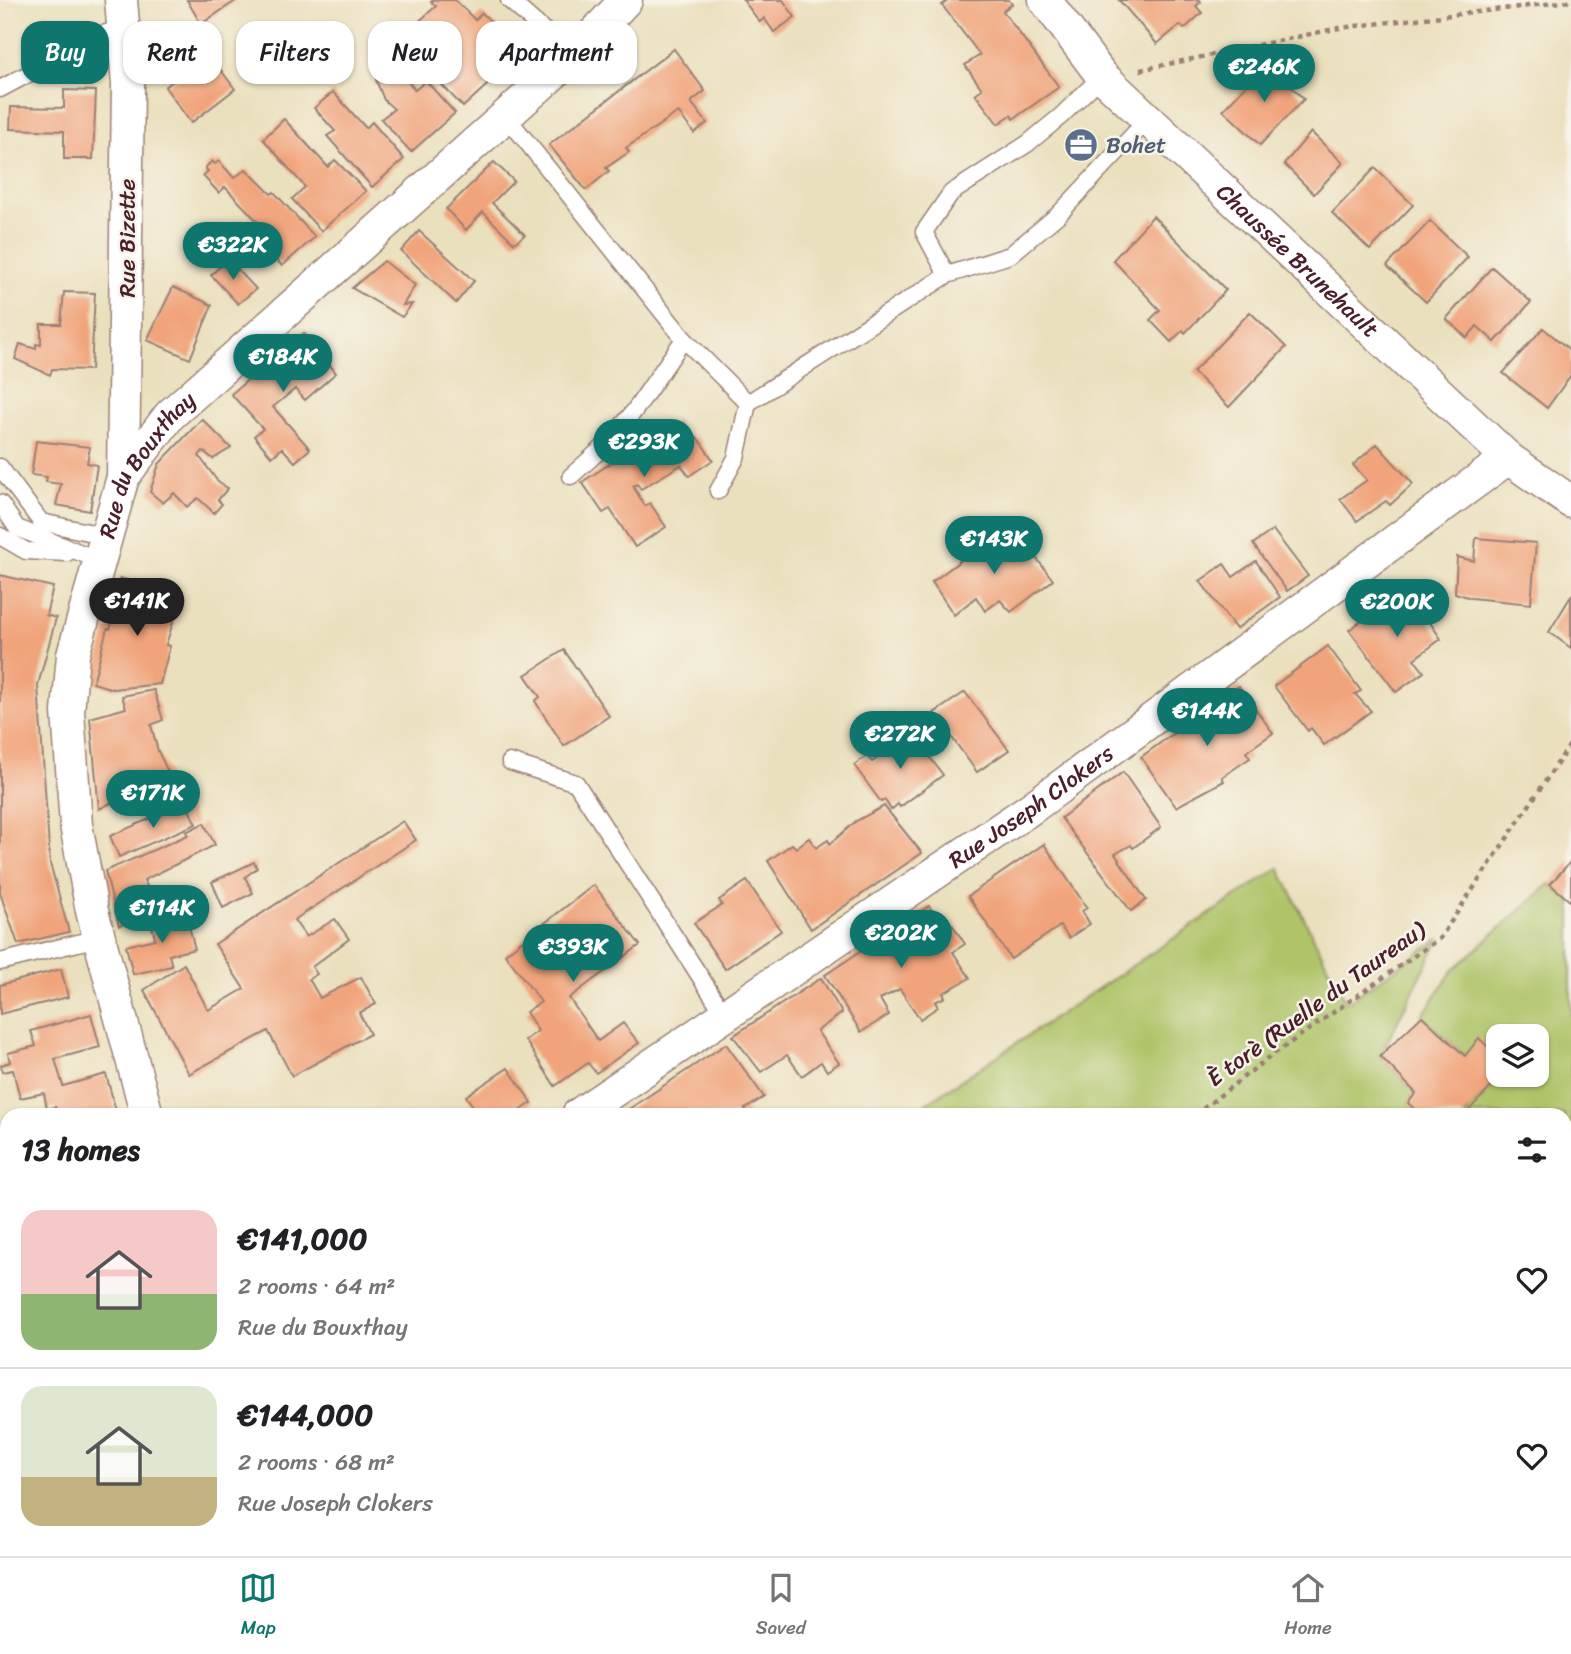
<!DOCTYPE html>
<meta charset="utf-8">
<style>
:root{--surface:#fff;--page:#f6f6f6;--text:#202124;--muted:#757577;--line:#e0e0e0;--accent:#0f766e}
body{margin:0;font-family:Sriracha,sans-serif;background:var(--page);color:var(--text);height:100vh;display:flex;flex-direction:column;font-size:26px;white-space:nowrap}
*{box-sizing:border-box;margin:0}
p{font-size:23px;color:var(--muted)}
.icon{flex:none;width:38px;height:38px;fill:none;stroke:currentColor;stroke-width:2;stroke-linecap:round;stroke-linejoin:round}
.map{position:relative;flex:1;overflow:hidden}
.side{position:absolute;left:0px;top:1108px;width:1572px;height:450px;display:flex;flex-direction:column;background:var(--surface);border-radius:21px 21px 0 0;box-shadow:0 2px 5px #0004}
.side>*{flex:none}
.hud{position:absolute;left:21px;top:21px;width:700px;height:63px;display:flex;gap:14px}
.controls{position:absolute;left:1486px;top:1024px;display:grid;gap:14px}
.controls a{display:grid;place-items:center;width:63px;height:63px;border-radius:14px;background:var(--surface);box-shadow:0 2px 5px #0004;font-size:35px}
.price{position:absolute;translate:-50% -60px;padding:0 16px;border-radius:24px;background:var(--accent);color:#fff;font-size:23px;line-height:46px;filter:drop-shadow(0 2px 4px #0008)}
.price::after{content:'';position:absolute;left:50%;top:42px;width:21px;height:16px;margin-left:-10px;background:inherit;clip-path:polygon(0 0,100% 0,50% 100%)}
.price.current{background:#222;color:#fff}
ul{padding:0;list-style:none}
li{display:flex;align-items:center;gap:21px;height:175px;padding:0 21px}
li+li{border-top:2px solid var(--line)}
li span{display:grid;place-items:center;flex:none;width:196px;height:140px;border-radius:21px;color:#555}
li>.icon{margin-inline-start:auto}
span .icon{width:84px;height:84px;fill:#fffc;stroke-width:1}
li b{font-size:30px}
h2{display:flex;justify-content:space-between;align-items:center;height:84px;padding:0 21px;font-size:30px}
.tag{padding:0 24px;border-radius:21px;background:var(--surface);box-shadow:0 2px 5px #0004;font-size:24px;line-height:63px}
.tag.current{background:var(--accent);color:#fff}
.menu{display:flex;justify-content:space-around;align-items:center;height:98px;border-top:2px solid var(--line);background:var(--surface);font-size:19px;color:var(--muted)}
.menu a{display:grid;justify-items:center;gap:4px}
.menu .current{color:var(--accent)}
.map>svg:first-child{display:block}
.green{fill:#afc469;stroke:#7c724a;stroke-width:2}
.building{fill:#f1a47b}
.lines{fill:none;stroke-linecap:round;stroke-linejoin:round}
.lane-casing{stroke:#9a8074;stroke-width:19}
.street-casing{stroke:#9a8074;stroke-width:35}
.path{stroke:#9a8074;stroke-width:4.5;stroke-dasharray:5 5;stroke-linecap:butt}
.lane{stroke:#fff;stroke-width:16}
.street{stroke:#fff;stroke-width:32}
.labels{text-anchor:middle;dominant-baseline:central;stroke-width:5;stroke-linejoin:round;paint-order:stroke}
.service-label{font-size:23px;fill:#4e5e75;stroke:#f7f3e8;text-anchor:start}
.street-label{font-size:23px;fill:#4a1f2b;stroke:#f7f3e8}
</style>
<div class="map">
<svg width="1571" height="1556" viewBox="0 0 1571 1556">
<rect width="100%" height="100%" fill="#f7f3e8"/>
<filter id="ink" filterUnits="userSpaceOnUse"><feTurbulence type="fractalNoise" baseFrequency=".0143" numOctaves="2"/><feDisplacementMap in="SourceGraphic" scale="14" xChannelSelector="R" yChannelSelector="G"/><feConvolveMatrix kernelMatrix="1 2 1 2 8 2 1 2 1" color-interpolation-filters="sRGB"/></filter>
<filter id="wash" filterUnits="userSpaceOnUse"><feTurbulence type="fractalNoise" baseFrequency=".00686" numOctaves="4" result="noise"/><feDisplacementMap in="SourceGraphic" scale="28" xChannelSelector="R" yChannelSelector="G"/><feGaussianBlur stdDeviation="1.57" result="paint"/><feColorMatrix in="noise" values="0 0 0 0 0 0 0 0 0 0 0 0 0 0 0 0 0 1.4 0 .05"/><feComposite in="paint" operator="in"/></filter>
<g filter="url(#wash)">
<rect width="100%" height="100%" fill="#ebe0be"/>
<g class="green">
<polygon points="1279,868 1346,1003 1440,938 1380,1056 1416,1093 1408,1103 1421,1115 909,1115"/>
<polygon points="1550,884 1571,902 1571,1237 1565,1242 1564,1115 1464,1115 1504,1075 1536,1074 1536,1036 1498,1036 1498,1057 1465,1056 1422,1016 1453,970"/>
</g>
<g id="blocks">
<g class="building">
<polygon points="187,0 237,0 201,24"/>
<polygon points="433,0 455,0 475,20 482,13 523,52 463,107 419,61 427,53 419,45 428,38 415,25 436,6 431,2"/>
<polygon points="743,0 783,0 795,17 774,32 764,18 760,22"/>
<polygon points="949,0 1009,0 1012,4 1003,11 1059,87 1013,119 1011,115 998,124 975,94 982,89 965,65 980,55 942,5"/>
<polygon points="1119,0 1200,0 1201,2 1196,6 1202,13 1184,29 1180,25 1157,44"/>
<polygon points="674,49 705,91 691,102 707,123 694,133 678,112 626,148 629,152 606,168 609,171 586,190 549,145"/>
<polygon points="209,54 235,89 191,123 165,87"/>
<polygon points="1267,63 1304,99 1260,145 1223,110"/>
<polygon points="397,69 415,90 426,81 455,113 411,152 381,119 394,109 384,100 376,80 381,74 386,79"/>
<polygon points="64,90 96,91 93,159 64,159 64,131 10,129 11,107 64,108"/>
<polygon points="333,92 366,128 372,122 404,159 372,187 327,136 335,131 314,108"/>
<polygon points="284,119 328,167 335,160 366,191 321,231 292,199 305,187 263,139"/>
<polygon points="1311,132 1343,163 1314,194 1284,164"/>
<polygon points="212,161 215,164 219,161 234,178 246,169 271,194 274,192 315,237 282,266 250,229 258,222 225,187 219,193 203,176 208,171 205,168"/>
<polygon points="494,162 514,181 492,203 525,235 514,243 483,212 466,230 446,209"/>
<polygon points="1375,168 1413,205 1370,250 1332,213"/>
<polygon points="1153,216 1226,290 1185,333 1183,330 1171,342 1150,320 1160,310 1113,260"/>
<polygon points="1430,221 1468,257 1426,302 1387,266"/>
<polygon points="419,231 474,281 456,303 401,251"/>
<polygon points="228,259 256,289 238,304 211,275"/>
<polygon points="384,261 415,285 403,305 412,304 402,317 352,288"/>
<polygon points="1492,267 1531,302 1495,342 1477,326 1467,338 1446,319"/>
<polygon points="173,287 212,305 190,359 147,340"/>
<polygon points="64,292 95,293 91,370 52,369 50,375 15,359 20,344 36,349 36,344 41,345 41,324 61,324"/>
<polygon points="1250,312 1286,347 1229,407 1193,372"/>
<polygon points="1543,328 1571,351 1571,375 1547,408 1503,373"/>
<polygon points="304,333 336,373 305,400 295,389 273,407 310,449 295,462 282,448 272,457 254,436 263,429 231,394"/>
<polygon points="202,419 231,448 213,459 203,451 199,456 219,483 228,488 218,500 222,504 214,513 198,498 187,507 174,493 163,503 150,492 159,464"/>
<polygon points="676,421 688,441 697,437 713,460 689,476 681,465 641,489 637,484 633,486 645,506 650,503 666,527 635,547 610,509 603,513 582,482"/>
<polygon points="36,441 90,447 87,463 97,465 90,511 56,505 61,484 46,482 47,477 31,475"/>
<polygon points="1377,444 1413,484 1390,505 1386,501 1357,521 1340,499 1367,480 1353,465"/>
<polygon points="1015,530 1053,580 1011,612 1000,600 985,611 976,597 954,615 932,582 988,540 991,544"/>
<polygon points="1273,530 1308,576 1287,591 1253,544"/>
<polygon points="1476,538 1536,543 1531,604 1471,598 1455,593 1457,557 1474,561"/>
<polygon points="1256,561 1280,597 1236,629 1200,581 1224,564 1233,577"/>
<polygon points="0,575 53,587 46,615 56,618 38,685 50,863 69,932 18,944 0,893"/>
<polygon points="120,578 177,594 175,602 179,603 166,645 170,646 160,684 113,689 93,683 107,629 110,629 118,603 122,604 124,600 115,597"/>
<polygon points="1407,588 1441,639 1414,659 1424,672 1396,692 1349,630"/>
<polygon points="1571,596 1571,648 1549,632"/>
<polygon points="1328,646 1361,691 1355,694 1371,711 1324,745 1311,728 1308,731 1274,686"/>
<polygon points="564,650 609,716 564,746 535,701 540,697 525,675"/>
<polygon points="1239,686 1273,733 1246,752 1250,758 1222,777 1224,781 1176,807 1141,757"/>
<polygon points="154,690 163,720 151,725 158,751 169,774 99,809 90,718 126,708 122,696"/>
<polygon points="965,692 1009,750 977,772 934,713"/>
<polygon points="909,729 943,775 900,807 898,804 891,810 885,800 881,802 854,765 867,756 872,762 887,752 884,747"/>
<polygon points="1123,772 1161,827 1133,848 1131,845 1115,854 1146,900 1131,911 1061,818"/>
<polygon points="186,803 196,824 119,857 110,836"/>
<polygon points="884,806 922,853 811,929 768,861 792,844 796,848 809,838 816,848 828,840 830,844 856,821"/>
<polygon points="403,821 416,840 294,920 306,937 335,919 349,939 312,967 317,974 309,979 320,998 361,977 376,1004 359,1013 370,1034 292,1076 268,1031 189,1074 144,990 184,964 208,1010 244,989 215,944"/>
<polygon points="204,823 215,845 144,880 157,908 119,926 105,871 188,835 186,832"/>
<polygon points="1044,844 1087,908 1082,911 1090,924 1069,938 1060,926 1011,959 968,896"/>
<polygon points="1571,861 1571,902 1550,884"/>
<polygon points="254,862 257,868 245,877 253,893 223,908 212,882"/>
<polygon points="747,881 781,931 725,969 694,923 722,905 719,900"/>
<polygon points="594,885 640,945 569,998 598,1041 623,1023 639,1043 596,1073 588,1063 555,1086 525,1040 538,1031 526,1012 541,1002 505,954"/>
<polygon points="929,906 944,929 952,924 965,944 953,952 970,978 943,993 945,997 935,1002 938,1007 920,1019 900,989 880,999 889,1015 861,1032 825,975"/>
<polygon points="185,911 195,949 169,955 172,966 133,974 126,946 155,939 152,925 165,922 163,917"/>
<polygon points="61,969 68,997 0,1014 0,985"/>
<polygon points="821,978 842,1013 817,1031 839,1063 827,1071 821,1062 802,1076 787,1055 761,1072 733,1036"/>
<polygon points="91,1014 100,1047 55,1059 63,1086 106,1074 117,1115 58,1115 55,1107 47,1109 44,1093 20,1098 13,1070 2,1072 1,1065 10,1062 8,1053 36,1046 31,1031"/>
<polygon points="1422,1016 1465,1056 1479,1038 1498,1057 1498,1074 1504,1074 1464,1115 1421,1115 1408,1103 1416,1093 1380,1056"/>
<polygon points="726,1044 764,1097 745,1109 749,1115 620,1115"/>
<polygon points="508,1068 532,1103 513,1115 479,1115 466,1096"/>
<polygon points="0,1431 7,1436 7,1532 0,1530"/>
<polygon points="855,1550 985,1550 984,1556 854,1556"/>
<polygon points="1125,1550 1171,1550 1164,1556 1128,1556"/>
<polygon points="1186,1550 1217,1550 1221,1556 1190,1556"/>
<polygon points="1228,1550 1264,1550 1257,1556 1232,1556"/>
<polygon points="1439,1550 1488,1550 1492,1556 1443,1556"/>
</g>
</g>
</g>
<g filter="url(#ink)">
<use href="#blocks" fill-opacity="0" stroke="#9a8074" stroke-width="2"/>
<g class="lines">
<g class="lane-casing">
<g id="lane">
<polyline points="509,0 573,56"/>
<polyline points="0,89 103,34 124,28"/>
<polyline points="506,116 684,339 748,403 736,458 718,491"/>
<polyline points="947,275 924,232 951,193 1027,144 1061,116 1102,76"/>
<polyline points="748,403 947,275 1010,255 1059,214 1148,119"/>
<polyline points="0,467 41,522 107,536"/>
<polyline points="571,476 608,443 635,410 684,339"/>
<polyline points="0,503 17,528 99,560"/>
<polyline points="0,536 26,551 67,553"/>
<polyline points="510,762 576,783 726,1017"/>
<polyline points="0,962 98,938"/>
<polyline points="29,1556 33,1550"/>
</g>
</g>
<g class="street-casing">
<g id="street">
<polyline points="121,0 128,84 123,477"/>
<path id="s1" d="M1045,0L1102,76L1508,458L1571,502"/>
<path id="s2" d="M147,1115L92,911L76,825L68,712L73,655L123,477L170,415L573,56L626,0"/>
<path id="s3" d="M578,1115L1030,809L1508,458"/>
<polyline points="112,1550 133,1556"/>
<polyline points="618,1550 657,1556"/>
<polyline points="207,1556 230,1550"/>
</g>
</g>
<g class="path">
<polyline points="1140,70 1339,28 1571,1"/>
<polyline points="1195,1115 1268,1058 1440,938 1571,743"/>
</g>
<use href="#lane" class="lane"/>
<use href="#street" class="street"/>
</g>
</g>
<defs>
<g id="office-disc" transform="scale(1.75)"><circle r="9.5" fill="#5c6f8a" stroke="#f7f3e8"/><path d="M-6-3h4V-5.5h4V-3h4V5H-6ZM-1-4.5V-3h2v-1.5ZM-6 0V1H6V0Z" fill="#fff"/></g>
</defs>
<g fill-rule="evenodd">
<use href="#office-disc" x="1081" y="145"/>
</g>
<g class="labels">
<g class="service-label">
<text x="1106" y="145">Bohet</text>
</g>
<g class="street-label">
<text transform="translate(127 238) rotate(-90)">Rue Bizette</text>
<text stroke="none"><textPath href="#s1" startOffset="364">Chaussée Brunehault</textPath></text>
<text stroke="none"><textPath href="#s2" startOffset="676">Rue du Bouxthay</textPath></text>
<text stroke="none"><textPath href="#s3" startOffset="548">Rue Joseph Clokers</textPath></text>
<text transform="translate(1316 1004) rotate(-36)">È torè (Ruelle du Taureau)</text>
</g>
</g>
</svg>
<div class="controls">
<a><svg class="icon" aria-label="layers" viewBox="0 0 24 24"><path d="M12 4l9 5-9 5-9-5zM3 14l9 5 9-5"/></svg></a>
</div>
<b class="price" style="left:1264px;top:104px">€246K</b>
<b class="price" style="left:233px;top:282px">€322K</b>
<b class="price" style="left:283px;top:394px">€184K</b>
<b class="price" style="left:644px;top:479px">€293K</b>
<b class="price" style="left:994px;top:576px">€143K</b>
<b class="price current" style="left:137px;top:638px">€141K</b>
<b class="price" style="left:1397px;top:639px">€200K</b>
<b class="price" style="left:1207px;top:748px">€144K</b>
<b class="price" style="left:900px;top:771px">€272K</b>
<b class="price" style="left:153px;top:830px">€171K</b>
<b class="price" style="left:162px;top:945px">€114K</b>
<b class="price" style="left:901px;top:970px">€202K</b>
<b class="price" style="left:573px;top:984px">€393K</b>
<div class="hud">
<a class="tag current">Buy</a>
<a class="tag">Rent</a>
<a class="tag">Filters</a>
<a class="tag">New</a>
<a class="tag">Apartment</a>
</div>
<section class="side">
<h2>13 homes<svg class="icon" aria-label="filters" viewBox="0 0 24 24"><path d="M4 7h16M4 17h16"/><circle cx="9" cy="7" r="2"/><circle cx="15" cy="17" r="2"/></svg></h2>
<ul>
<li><span style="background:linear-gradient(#f6c9c9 60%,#8fb573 0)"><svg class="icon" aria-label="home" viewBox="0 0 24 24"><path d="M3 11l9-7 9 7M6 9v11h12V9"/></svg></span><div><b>€141,000</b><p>2 rooms · 64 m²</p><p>Rue du Bouxthay</p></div><svg class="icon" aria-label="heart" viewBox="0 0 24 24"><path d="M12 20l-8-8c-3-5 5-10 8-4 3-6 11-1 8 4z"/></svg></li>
<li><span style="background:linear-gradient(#dfe7d0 65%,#c2b280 0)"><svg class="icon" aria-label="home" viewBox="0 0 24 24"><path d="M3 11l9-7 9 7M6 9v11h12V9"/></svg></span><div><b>€144,000</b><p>2 rooms · 68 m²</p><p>Rue Joseph Clokers</p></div><svg class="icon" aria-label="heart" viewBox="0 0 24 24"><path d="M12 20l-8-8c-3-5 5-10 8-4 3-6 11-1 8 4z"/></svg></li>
</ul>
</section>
</div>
<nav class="menu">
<a class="current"><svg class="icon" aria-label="map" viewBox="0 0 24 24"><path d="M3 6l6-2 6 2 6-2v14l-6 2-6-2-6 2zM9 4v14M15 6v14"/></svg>Map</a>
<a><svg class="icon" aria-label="saved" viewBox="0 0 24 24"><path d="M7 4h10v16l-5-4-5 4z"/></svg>Saved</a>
<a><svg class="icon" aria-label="home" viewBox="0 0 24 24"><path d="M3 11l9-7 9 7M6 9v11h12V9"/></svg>Home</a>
</nav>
